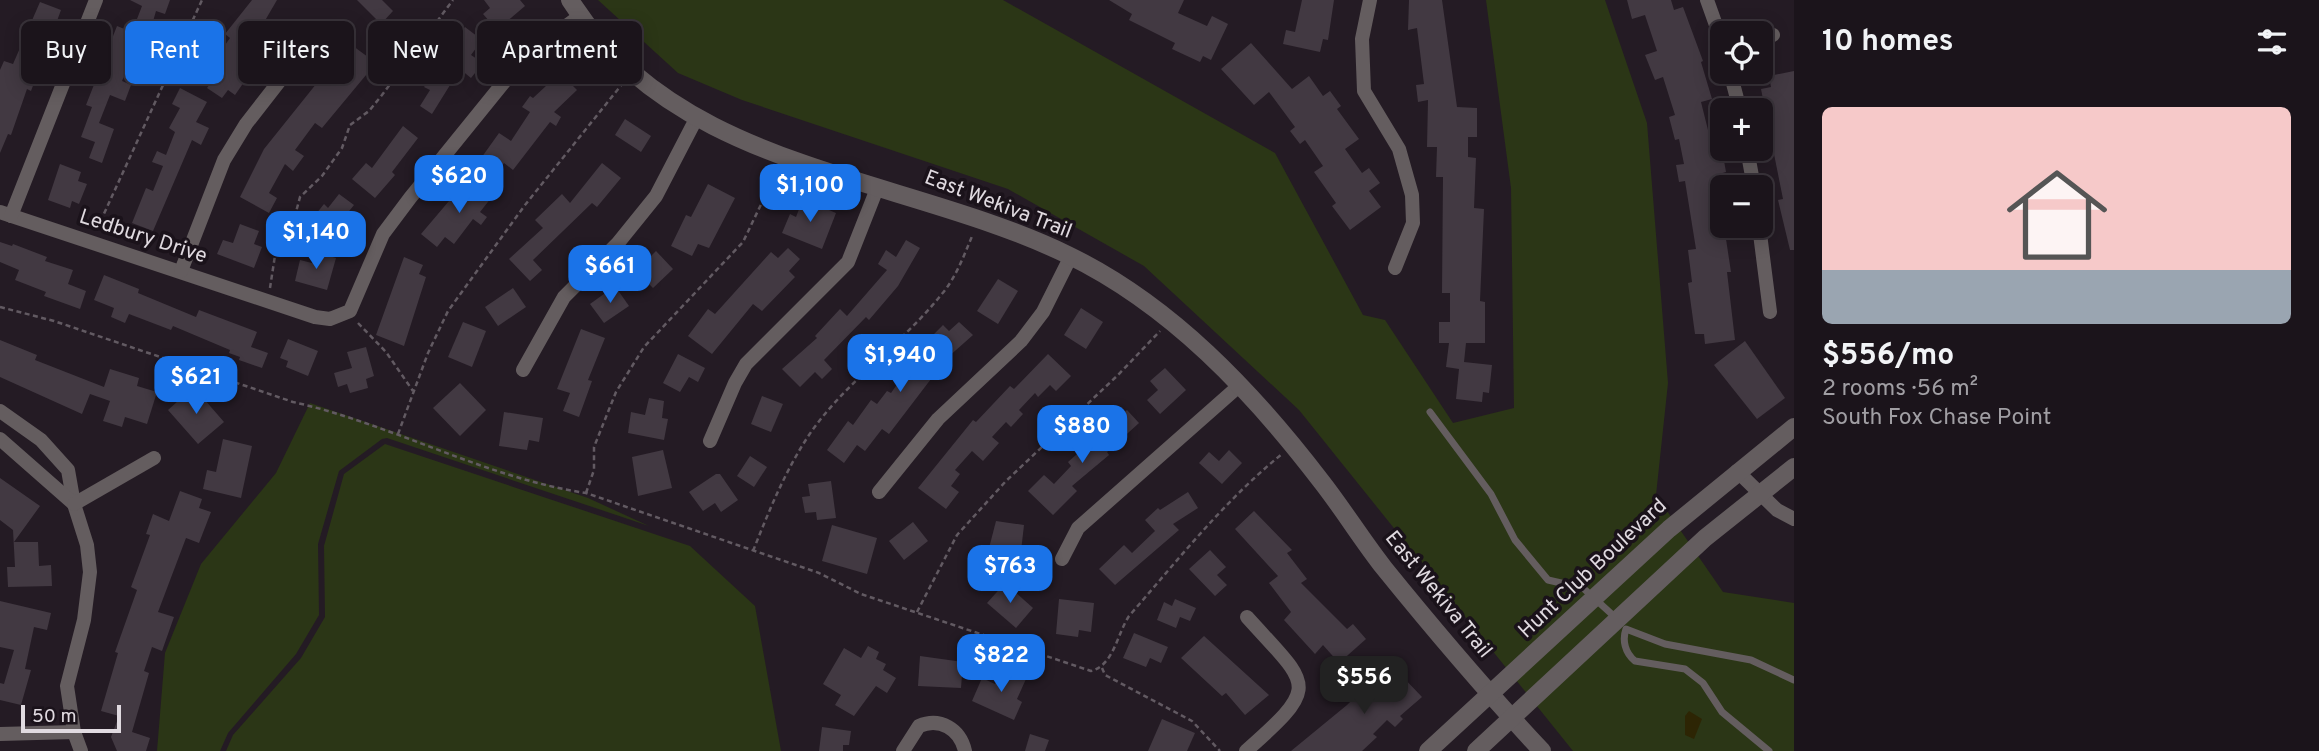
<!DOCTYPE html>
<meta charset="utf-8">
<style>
:root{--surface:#1b141b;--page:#282128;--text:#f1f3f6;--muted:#a09ea3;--line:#39333a;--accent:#1a73e8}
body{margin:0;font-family:Overpass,sans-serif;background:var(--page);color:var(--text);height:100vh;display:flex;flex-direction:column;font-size:26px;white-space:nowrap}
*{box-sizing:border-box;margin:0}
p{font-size:23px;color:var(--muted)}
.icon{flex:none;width:38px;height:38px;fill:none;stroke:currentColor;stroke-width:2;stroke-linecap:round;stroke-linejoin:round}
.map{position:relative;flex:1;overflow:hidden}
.drawer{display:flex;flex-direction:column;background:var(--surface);width:525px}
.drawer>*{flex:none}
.guide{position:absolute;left:21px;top:21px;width:665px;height:63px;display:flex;gap:14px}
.fabs{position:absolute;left:1710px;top:21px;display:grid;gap:14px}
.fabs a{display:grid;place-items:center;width:63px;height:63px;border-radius:10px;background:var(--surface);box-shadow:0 4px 18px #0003,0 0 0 2px var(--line);font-size:35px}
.scale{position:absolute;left:21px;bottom:18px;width:100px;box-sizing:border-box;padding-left:7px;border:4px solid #e0dae0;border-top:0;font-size:19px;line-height:24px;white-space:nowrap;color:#e0dae0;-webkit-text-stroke:5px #1a121a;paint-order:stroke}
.price{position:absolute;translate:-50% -60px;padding:0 16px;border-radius:14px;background:var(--accent);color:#fff;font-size:23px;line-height:46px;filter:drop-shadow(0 2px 4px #0008)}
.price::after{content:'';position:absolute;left:50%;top:42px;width:21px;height:16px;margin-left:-10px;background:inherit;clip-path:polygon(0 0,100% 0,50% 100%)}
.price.current{background:#222;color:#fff}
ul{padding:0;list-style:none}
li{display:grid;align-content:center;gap:14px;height:371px;padding:0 28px}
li+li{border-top:2px solid var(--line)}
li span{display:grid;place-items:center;height:217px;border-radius:10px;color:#555}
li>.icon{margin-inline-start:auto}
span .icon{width:126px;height:126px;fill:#fffc;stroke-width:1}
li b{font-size:30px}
h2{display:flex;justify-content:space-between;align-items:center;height:84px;padding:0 28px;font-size:30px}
.pill{padding:0 24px;border-radius:10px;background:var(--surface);box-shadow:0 4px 18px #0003,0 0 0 2px var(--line);font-size:24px;line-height:63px}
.pill.current{background:var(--accent);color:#fff}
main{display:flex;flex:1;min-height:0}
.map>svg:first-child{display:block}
.green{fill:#2b3616}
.sand{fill:#2d2504}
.building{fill:#423942}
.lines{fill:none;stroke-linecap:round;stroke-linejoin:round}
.path{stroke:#625a62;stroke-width:2.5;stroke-dasharray:5 3.5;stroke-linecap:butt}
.service{stroke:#645d5f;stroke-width:7}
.minor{stroke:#645d5f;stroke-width:14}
.tertiary{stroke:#645d5f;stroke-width:18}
.labels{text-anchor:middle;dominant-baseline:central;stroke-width:7;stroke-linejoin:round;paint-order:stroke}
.street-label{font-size:21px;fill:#e0dae0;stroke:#1a121a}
</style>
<main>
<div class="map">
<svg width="1794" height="751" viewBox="0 0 1794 751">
<rect width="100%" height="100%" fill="#241b24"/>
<g class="green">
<polygon points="598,0 1003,0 1275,153 1363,315 1385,320 1453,423 1514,408 1511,188 1486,0 1605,0 1647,123 1668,383 1656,495 1723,592 1794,603 1794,751 1573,751 1299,410 1144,266 1008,189 742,100 678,73"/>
<polygon points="310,403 588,498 649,526 387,438 382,439 339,471 318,544 319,615 296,654 228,733 220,751 157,751 165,653 201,564 276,473"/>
<polygon points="385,444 690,546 755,606 781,751 226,751 233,735 301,658 325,617 324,546 344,474"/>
</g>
<polygon class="sand" points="1689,711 1702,719 1694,739 1685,735 1685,716"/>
<g class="building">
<polygon points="130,0 170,0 165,14 156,11 143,56 134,53 122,81 131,85 125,101 110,95 99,123 114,129 102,163 89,158 95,142 81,137 92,107 86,105 117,26 132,32 142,6"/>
<polygon points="252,0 277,0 256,36 265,43 245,68 251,72 235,95 228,90 222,98 207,88 221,68 213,62 230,38 225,34"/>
<polygon points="357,0 382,0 393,11 381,24"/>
<polygon points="484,0 520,0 525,6 497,30 483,14 490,8"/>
<polygon points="1109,0 1184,0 1178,13 1207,26 1212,16 1228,24 1211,60 1203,56 1200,62 1172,49 1175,43 1129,20 1132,14"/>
<polygon points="1302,0 1334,0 1328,40 1323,39 1320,52 1283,44 1286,30 1295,32"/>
<polygon points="1409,0 1442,0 1457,107 1477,108 1477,137 1468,137 1468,157 1476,158 1474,208 1484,209 1480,301 1485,302 1485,343 1466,343 1464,362 1492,365 1489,393 1483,392 1482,402 1456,399 1459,369 1446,367 1449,343 1439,343 1439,322 1450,322 1450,293 1442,293 1443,177 1436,177 1437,147 1427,147 1428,100 1418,102 1416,85 1424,84 1417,28 1408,30"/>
<polygon points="1627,0 1671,0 1674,10 1683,7 1703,61 1701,62 1712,99 1701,102 1708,130 1718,127 1726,172 1719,174 1720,206 1722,226 1730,226 1732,239 1726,239 1731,272 1727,272 1735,340 1705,344 1704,334 1695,334 1688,283 1692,282 1688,250 1696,249 1685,181 1679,182 1676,165 1684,164 1679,139 1675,140 1669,117 1675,115 1663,77 1655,80 1645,55 1657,51 1645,15 1632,19"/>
<polygon points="40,2 61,10 31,91 27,89 11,135 8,134 0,153 0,70 4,61 13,64"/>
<polygon points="465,27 482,40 471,55 483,63 471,78 460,69 432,114 420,106 430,90 424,87"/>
<polygon points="349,43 376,63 322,128 315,123 295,150 304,156 293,171 285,164 269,193 277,198 269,213 240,197 264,149"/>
<polygon points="1251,43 1292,89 1309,76 1323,96 1330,91 1341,106 1337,109 1359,139 1345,149 1362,173 1369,168 1380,183 1369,191 1381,207 1350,230 1332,206 1336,203 1314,172 1323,166 1305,140 1300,144 1290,131 1295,127 1269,92 1254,105 1221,69"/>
<polygon points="1794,71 1794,250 1790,250 1778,200 1783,199 1761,89 1771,87 1769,76"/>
<polygon points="560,73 577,90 554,112 561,117 556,126 550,122 513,170 504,163 497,173 479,161 499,133 511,141 530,112 522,107 530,96 533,98"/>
<polygon points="180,88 207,102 196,122 209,128 201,145 192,140 153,231 132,223 146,188 153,191 163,166 152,162 157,151 166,155 175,132 169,128 180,108 172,104"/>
<polygon points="625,119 651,136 641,152 615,135"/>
<polygon points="403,126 418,138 392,172 395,175 375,198 352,179 366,163 372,168"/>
<polygon points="602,163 621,178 597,207 592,203 533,260 542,270 530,281 509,259 543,228 535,220 562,194 570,203"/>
<polygon points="60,164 81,172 78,181 87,184 79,204 72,201 70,208 48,200"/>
<polygon points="479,180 495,193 480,212 487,217 481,225 473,219 454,244 445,237 437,247 421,234 460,188 468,194"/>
<polygon points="708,184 735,198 709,248 698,244 692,256 671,246 686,215 691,217"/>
<polygon points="339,194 354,205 342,220 352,228 342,241 312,219 324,204 328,208"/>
<polygon points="803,199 836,213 822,249 782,233 790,214 796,217"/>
<polygon points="240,224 259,231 254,244 262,247 254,268 217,254 223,240 233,243"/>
<polygon points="906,240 920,248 898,286 869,320 866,317 824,360 832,369 822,379 815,372 800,387 782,369 817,338 815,336 840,309 847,316 887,270 878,264 886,250 896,257"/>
<polygon points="0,242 12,246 13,244 47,257 45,261 73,270 68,284 86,291 80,309 44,296 46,292 15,280 19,270 0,262"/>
<polygon points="788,248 800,259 789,271 795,277 762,311 753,304 712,354 688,336 708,309 715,314 771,252 778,258"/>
<polygon points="656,251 673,269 653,288 636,271"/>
<polygon points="315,252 336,258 327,290 295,281 300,260 312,263"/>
<polygon points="404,257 423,265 419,274 426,277 404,346 376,335"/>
<polygon points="104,275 139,289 138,293 196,317 199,310 257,332 251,347 268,353 262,368 239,360 240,357 229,353 230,350 173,326 171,330 129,314 125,323 111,317 114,308 94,300"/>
<polygon points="998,279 1018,291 998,324 977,311"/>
<polygon points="615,286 629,306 604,323 590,304"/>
<polygon points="513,288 526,307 498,326 485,307"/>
<polygon points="1081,308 1103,322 1086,349 1064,335"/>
<polygon points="463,322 486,331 472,367 448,357"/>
<polygon points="959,322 973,335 947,358 889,434 882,429 865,451 857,445 844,463 827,450 848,421 853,425 871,400 877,404 887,391 891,393 929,339 943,325 949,331"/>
<polygon points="581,329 605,338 588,380 592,381 579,417 563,411 570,393 557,389"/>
<polygon points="288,339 318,351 308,376 286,367 288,361 280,358"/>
<polygon points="0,340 37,355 35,360 104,387 110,369 139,378 137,386 157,392 147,424 125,417 122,427 103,421 110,401 90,394 82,414 0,377"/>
<polygon points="1745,341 1785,398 1757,419 1714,365"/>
<polygon points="366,347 374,376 366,379 368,388 350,393 347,384 338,387 334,373 352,368 347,352"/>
<polygon points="678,354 705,368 698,382 689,377 680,392 663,383"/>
<polygon points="1048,354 1071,376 1056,391 1050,385 1038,397 1035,393 1019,410 1023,414 1011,427 1006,422 992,437 999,443 983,461 972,451 955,470 960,474 951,486 959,492 946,509 918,488 973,420 976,422 1010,386 1014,389"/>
<polygon points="1165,368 1186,390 1160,414 1147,400 1158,390 1150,381"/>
<polygon points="460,383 486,410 460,436 433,408"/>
<polygon points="188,392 192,397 198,392 224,422 198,444 168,410"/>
<polygon points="762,396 783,404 771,432 751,424"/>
<polygon points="649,398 664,401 662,418 668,419 664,440 628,433 631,412 645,415"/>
<polygon points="1127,410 1139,423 1107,452 1109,455 1072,486 1077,491 1053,515 1028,491 1044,475 1054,484 1071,466 1068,462"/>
<polygon points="504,412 543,418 539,442 529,440 527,450 499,446"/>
<polygon points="223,439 252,446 241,498 203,489 207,470 216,472"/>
<polygon points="663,450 672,488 638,496 632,457"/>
<polygon points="1229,450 1242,463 1222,484 1199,463 1209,452 1219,461"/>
<polygon points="750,456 767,467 754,487 737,476"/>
<polygon points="716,474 720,474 738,500 721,512 715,503 703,511 689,492"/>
<polygon points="0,478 40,506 14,542 38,542 39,566 51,565 52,586 8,587 7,567 15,567 13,530 0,520"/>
<polygon points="831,481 836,518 817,520 816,512 805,513 802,497 810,496 808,484"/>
<polygon points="180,491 202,499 199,508 211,512 199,543 186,538 158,612 174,617 162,651 152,647 144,671 149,673 132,732 150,738 146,751 117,751 111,737 119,716 101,711 118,653 115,652 137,590 131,587 150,535 146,534 153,514 169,521"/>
<polygon points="1188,492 1198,508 1173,524 1179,530 1115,585 1099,569 1124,545 1132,553 1155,531 1145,520 1158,508 1160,510"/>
<polygon points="1254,511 1292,550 1287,553 1307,579 1301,583 1347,629 1353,624 1366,639 1339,663 1323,645 1315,654 1284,620 1291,612 1269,583 1278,576 1235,529"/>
<polygon points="996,521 1024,525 1020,560 987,556"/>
<polygon points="913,522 928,541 904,560 889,541"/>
<polygon points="832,525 877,538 867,574 822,561"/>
<polygon points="1210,550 1226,567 1217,575 1227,585 1215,596 1189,569"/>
<polygon points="1005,583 1033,608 1016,628 987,603"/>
<polygon points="1059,599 1094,603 1091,632 1079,630 1078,637 1056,634"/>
<polygon points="1175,599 1196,608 1190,621 1180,617 1176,628 1157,620 1164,602 1172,606"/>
<polygon points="0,601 51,613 47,630 34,627 25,669 31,670 21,705 0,700 0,683 4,684 14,650 0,647"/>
<polygon points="1134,633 1168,647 1161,663 1150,658 1146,667 1123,658"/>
<polygon points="1204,636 1269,695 1245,715 1226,693 1222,696 1181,658"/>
<polygon points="868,646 879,652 876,659 886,664 883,670 896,678 887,693 876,686 854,716 835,705 841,695 823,684 844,648 861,658"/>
<polygon points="920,656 963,662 961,688 918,686"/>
<polygon points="1386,667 1395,678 1400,674 1422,697 1400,716 1403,719 1395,727 1387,720 1373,734 1377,737 1362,751 1291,751 1347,705"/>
<polygon points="1002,668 1026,679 1017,699 1022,702 1014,720 972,701 982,678 995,684"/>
<polygon points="1162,719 1195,733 1187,751 1148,751"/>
<polygon points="822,727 851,731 849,745 843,745 843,751 819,751"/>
<polygon points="1030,734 1049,740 1045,751 1025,751"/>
</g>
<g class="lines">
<g class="path">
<polyline points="97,229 202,0"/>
<polyline points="270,288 276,249 292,227 300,197 322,176 342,148 350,125 369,111 382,95 453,0"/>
<path d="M0,307L54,321L293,402C392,424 485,478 586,493L819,573L861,594L1091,671C1114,665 1117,634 1129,616C1178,560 1224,501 1282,454"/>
<polyline points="358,323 386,352 413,391"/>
<polyline points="398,434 428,353 448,311 525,205 623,83"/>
<polyline points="586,493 594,470 594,447 616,392 644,347 743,242 778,169"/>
<path d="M753,551C769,511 785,471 809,435C845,382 901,345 941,295C956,278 964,255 973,234"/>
<polyline points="917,612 957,535 1006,481 1118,375 1160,331"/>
<polyline points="1102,668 1105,675 1192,721 1220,751"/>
</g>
<g class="service">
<polyline points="1430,412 1491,494 1515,540 1548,580 1583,588 1616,618"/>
<path d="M1769,751L1722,712L1703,683L1685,669L1635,661C1625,653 1622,640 1626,629L1665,644L1751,660L1794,680"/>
</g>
<g class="minor">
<polyline points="1370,0 1362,39 1364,91 1399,149 1412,195 1413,223 1395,268"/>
<polyline points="1707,0 1722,42"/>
<polyline points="1760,40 1773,35"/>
<polyline points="1730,72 1740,110"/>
<polyline points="1747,149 1754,187"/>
<polyline points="0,212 315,317 330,319 350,311 383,234 410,198 504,82 538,47 580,16"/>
<polyline points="11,216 96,0"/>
<polyline points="1759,226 1770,312"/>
<polyline points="181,271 224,160 246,124 317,33"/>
<polyline points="523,370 564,297 618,243 656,196 696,119"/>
<polyline points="0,411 41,440 68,470 74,504 87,545 90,572 84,620 67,686 74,732 81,751"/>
<polyline points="0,439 74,504"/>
<polyline points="710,441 735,383 746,364 848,262 878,186"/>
<polyline points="1737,471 1777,510 1794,519"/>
<polyline points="879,492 938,419 1021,341 1043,312 1071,256"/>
<polyline points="74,504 154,458"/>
<polyline points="1062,559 1078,528 1240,385"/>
<polyline points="0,734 74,732"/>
<path d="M903,751L919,726C940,717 960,729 965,751"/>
<path d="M1246,751C1322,684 1310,687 1247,617"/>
</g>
<g class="tertiary">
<path d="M570,0C677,171 901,174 1068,255C1171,305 1252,391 1321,481C1343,509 1362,540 1384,568C1435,631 1487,692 1542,751"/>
<polyline points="1428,751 1669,529 1794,427"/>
<polyline points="1476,751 1705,538 1794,467"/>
</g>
</g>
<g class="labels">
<g class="street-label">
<text transform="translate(998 205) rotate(21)">East Wekiva Trail</text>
<text transform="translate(143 237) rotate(18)">Ledbury Drive</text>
<text transform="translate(1593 569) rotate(-43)">Hunt Club Boulevard</text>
<text transform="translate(1438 595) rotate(51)">East Wekiva Trail</text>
</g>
</g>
</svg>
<div class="fabs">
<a><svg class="icon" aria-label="locate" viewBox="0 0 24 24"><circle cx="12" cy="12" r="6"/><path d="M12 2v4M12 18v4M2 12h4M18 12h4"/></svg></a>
<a>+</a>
<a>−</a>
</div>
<div class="scale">50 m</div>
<b class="price" style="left:459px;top:215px">$620</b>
<b class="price" style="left:810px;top:224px">$1,100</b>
<b class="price" style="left:316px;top:271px">$1,140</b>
<b class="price" style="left:610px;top:305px">$661</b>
<b class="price" style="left:900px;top:394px">$1,940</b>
<b class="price" style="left:196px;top:416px">$621</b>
<b class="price" style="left:1082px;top:465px">$880</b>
<b class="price" style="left:1010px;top:605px">$763</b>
<b class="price" style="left:1001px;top:694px">$822</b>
<b class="price current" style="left:1364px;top:716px">$556</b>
<div class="guide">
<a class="pill">Buy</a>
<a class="pill current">Rent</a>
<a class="pill">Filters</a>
<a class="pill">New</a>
<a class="pill">Apartment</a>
</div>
</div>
<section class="drawer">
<h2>10 homes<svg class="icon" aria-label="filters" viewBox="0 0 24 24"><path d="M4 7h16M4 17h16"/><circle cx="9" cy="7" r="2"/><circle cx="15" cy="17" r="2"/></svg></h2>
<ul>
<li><span style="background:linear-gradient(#f6c9c9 75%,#9aa5b1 0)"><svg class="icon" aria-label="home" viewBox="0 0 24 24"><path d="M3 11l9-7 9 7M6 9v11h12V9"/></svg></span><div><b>$556/mo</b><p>2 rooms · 56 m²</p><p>South Fox Chase Point</p></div></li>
</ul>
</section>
</main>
